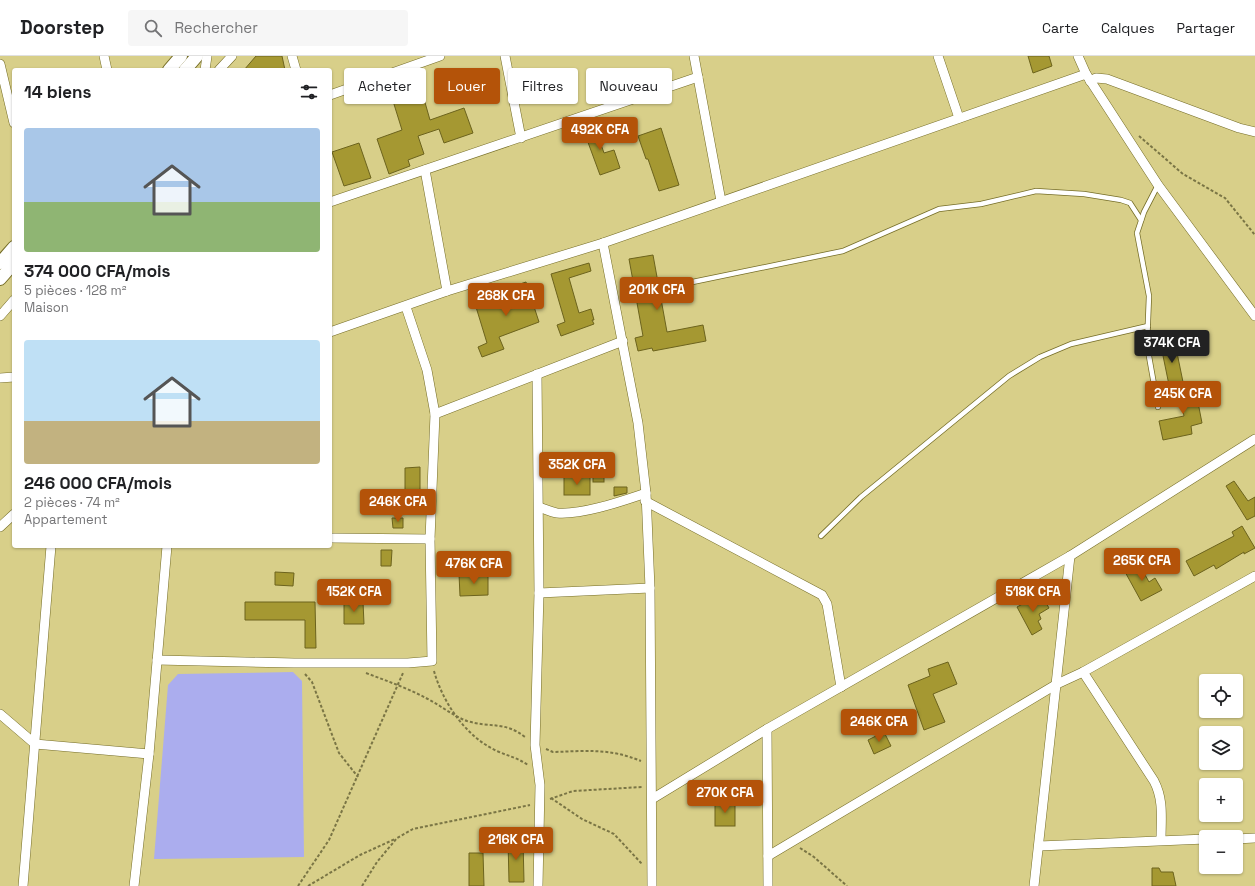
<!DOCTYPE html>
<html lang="fr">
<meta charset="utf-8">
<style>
:root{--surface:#fff;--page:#f6f6f6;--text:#202124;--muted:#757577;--line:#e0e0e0;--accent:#b45309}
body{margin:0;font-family:"Space Grotesk",sans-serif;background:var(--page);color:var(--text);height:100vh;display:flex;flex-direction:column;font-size:15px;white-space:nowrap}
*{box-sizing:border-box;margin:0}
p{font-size:13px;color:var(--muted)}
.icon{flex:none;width:22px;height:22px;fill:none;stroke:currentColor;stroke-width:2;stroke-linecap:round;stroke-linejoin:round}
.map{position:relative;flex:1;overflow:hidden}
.sheet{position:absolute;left:12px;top:12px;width:320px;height:480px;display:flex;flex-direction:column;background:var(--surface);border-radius:4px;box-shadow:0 1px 3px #0004}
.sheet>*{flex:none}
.guide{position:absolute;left:344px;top:12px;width:380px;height:36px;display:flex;gap:8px}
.tools{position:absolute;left:1199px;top:618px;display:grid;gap:8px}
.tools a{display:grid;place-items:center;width:44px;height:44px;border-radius:4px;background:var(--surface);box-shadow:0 1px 3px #0004;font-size:20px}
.price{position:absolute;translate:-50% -34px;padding:0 9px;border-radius:4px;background:var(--accent);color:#fff;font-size:13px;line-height:26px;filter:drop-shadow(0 1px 2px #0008)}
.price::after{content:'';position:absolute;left:50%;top:24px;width:12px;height:9px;margin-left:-6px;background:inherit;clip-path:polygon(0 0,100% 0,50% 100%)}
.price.selected{background:#222;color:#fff}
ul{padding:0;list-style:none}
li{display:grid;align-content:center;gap:8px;height:212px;padding:0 12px}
li span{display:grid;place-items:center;height:124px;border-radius:4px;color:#555}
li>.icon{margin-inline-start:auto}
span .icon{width:72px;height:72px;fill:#fffc;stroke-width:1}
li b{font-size:17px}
h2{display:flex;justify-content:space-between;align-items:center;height:48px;padding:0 12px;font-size:17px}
.chip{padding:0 14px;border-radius:4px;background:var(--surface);box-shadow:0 1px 3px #0004;font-size:14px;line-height:36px}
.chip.selected{background:var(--accent);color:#fff}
header{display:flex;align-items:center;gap:24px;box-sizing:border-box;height:56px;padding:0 20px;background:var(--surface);border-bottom:1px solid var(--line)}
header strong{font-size:19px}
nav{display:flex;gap:22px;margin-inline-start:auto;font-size:14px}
.search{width:280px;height:36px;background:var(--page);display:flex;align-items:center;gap:10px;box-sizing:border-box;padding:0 14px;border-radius:4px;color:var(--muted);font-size:15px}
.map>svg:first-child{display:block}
.green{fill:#abadee}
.building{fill:#a59832;stroke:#6c631d}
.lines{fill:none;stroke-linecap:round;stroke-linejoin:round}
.service-casing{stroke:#756d27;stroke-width:6}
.minor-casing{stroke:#756d27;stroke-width:10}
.tertiary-casing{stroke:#756d27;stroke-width:14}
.path{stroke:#7a7545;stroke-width:2;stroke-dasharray:3 2;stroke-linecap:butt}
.service{stroke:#fff;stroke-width:4.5}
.minor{stroke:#fff;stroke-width:9}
.tertiary{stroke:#fff;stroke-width:12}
</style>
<header>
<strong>Doorstep</strong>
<div class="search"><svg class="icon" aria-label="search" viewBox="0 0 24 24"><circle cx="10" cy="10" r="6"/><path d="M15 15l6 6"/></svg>Rechercher</div>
<nav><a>Carte</a><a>Calques</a><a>Partager</a></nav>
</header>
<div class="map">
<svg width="1255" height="830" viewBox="0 0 1255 830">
<rect width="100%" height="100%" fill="#d8cf89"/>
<polygon class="green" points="293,616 302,625 304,801 154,803 168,629 178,618"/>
<g class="building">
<polygon points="256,0 282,0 285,14 244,14"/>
<polygon points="1028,0 1049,0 1052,10 1033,17"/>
<polygon points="422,36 430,64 464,52 473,77 444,87 439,73 418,80 424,98 408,104 410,110 389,118 377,83 402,74 393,45"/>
<polygon points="593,66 604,97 614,94 620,112 600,119 582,70"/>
<polygon points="661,72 679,129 659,135 648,103 646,103 638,80"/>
<polygon points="359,87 371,122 344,130 332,96"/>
<polygon points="653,199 667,276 703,269 706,285 653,295 652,292 638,295 635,282 643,280 629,203"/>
<polygon points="589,207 591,215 569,222 579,257 591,253 594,264 592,264 594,268 561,280 557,269 565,266 551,218"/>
<polygon points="526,226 539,266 499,281 504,293 482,301 478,291 487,287 476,251 488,246 487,243 515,233 514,230"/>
<polygon points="1175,287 1183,326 1169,329 1161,290"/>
<polygon points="1194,326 1202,367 1191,370 1192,378 1163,384 1159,365 1184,360 1178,330"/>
<polygon points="420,411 420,458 405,458 405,412"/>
<rect x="593" y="417" width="11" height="9"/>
<rect x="564" y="420" width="26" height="19"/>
<polygon points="1234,425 1248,445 1255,441 1255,460 1247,464 1226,430"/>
<polygon points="614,431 627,431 627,437 614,440"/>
<polygon points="392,462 403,462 403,472 393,472"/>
<polygon points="1242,470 1255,492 1244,498 1244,496 1216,513 1214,509 1194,520 1186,505 1234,480 1232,476"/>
<polygon points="381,494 392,494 391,510 381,510"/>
<polygon points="1138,506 1149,526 1155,522 1162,534 1141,545 1124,514"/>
<polygon points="275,516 294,517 293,530 275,529"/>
<polygon points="459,518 488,518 488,539 460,540"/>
<polygon points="1041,538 1049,552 1039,558 1041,563 1038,565 1042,573 1032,579 1017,551"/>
<polygon points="245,546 315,546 316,592 305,592 305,564 245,564"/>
<polygon points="363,546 364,568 344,568 344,547"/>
<polygon points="948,606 957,628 933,638 945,666 924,674 908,629 930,620 928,613"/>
<polygon points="884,676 891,690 874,698 868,684"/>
<rect x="715" y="747" width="20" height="23"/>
<polygon points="508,784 523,784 524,826 509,826"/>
<polygon points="469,797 483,797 484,830 469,830"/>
<polygon points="1152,812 1159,812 1161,816 1173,816 1176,830 1152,830"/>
</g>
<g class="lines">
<g class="service-casing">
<g id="service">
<polyline points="678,229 843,195 939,153 981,148 1036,135 1084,138 1121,144 1130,147 1141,164"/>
<polyline points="1158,351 1147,289 1149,240 1137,177 1144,156 1158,129"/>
<polyline points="821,480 861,441 1009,320 1040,301 1071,288 1148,270"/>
</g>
</g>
<g class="minor-casing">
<g id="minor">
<polyline points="104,0 107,14"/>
<polyline points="292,0 296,14"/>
<polyline points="505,0 521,82"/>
<polyline points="694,0 721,145"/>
<polyline points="938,0 959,62"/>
<polyline points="1078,0 1086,18 1158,129 1255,260"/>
<polyline points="0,8 14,67"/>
<polyline points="205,14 207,0"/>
<polyline points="219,14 232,0"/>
<polyline points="1090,25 1096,22 1107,23 1239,72 1255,76"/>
<polyline points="330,39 440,0"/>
<polyline points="425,114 447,235"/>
<polyline points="330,146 698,21"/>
<polyline points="603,187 638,367 646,437 650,532 652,830"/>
<polyline points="0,260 14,244"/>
<polyline points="330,276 447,235 603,187 1086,18"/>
<polyline points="537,318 539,537 535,689 540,729 538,830"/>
<polyline points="0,322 14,321"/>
<polyline points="435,358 623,285"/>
<polyline points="645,445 822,539 827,548 841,631"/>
<path d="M539,451C545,453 551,456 557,457C583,459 622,445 646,437"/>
<polyline points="0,471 14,458"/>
<polyline points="330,482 430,483"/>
<polyline points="539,537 650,532"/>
<polyline points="157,604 294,607 408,607 432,605 430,483 435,358 427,314 406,251"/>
<path d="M1083,616L1154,725C1164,744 1161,763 1161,784"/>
<polyline points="0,658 35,688 149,698"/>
<polyline points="767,673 768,830"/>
<polyline points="652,743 767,673 1070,500 1255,383"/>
<polyline points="1236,783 1255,782"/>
<polyline points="1039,790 1206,783"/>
<polyline points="768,800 1057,628 1083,616 1255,520"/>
<polyline points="23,830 51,490"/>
<polyline points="134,830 149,698 167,490"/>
<polyline points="1034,830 1070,500"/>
</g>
</g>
<g class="tertiary-casing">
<g id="tertiary">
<polyline points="169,14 181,0"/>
<polyline points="185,14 197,0"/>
<polyline points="0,207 14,191"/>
<polyline points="0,223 14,207"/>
</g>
</g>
<g class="path">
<polyline points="1139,80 1183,118 1225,142 1255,179"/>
<path d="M434,615C443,647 466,681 497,695C508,700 518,702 528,709"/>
<path d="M366,617C387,625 407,632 426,642C440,649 453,660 467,665C490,672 505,665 525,681"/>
<polyline points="305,618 312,626 339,697 358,721"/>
<path d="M546,693L553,696C587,695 609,692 641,705"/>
<polyline points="551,742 582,763 614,778 642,808"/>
<polyline points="550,743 573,735 642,731"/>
<polyline points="800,792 814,801 847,830"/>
<polyline points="298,830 329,784 403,617"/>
<polyline points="308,830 360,799 395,783"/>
<polyline points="362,830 377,806 397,782 413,773 530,749"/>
</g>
<use href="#service" class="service"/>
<use href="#minor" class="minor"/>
<use href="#tertiary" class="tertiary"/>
</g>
</svg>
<div class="tools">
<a><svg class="icon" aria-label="locate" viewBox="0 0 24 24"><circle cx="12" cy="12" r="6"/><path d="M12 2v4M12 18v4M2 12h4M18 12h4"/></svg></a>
<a><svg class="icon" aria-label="layers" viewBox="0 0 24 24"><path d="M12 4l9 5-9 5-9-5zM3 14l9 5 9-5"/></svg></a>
<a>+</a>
<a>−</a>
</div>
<b class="price" style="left:600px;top:95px">492K CFA</b>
<b class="price" style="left:657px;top:255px">201K CFA</b>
<b class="price" style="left:506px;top:261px">268K CFA</b>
<b class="price selected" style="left:1172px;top:308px">374K CFA</b>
<b class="price" style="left:1183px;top:359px">245K CFA</b>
<b class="price" style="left:577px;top:430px">352K CFA</b>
<b class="price" style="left:398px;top:467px">246K CFA</b>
<b class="price" style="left:1142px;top:526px">265K CFA</b>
<b class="price" style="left:474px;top:529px">476K CFA</b>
<b class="price" style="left:354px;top:557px">152K CFA</b>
<b class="price" style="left:1033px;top:557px">518K CFA</b>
<b class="price" style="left:879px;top:687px">246K CFA</b>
<b class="price" style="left:725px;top:758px">270K CFA</b>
<b class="price" style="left:516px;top:805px">216K CFA</b>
<div class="guide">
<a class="chip">Acheter</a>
<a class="chip selected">Louer</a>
<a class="chip">Filtres</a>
<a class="chip">Nouveau</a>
</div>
<section class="sheet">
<h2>14 biens<svg class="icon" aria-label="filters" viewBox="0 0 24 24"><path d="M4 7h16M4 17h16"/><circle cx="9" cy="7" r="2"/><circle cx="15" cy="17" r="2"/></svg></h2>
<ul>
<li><span style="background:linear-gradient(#a9c7e8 60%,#8fb573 0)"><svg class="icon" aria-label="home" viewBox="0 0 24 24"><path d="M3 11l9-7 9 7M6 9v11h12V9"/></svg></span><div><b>374 000 CFA/mois</b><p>5 pièces · 128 m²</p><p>Maison</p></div></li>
<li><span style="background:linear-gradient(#bfe0f5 65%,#c2b280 0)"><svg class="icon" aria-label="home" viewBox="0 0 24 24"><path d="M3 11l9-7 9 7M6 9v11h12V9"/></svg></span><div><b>246 000 CFA/mois</b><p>2 pièces · 74 m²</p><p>Appartement</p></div></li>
</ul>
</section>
</div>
